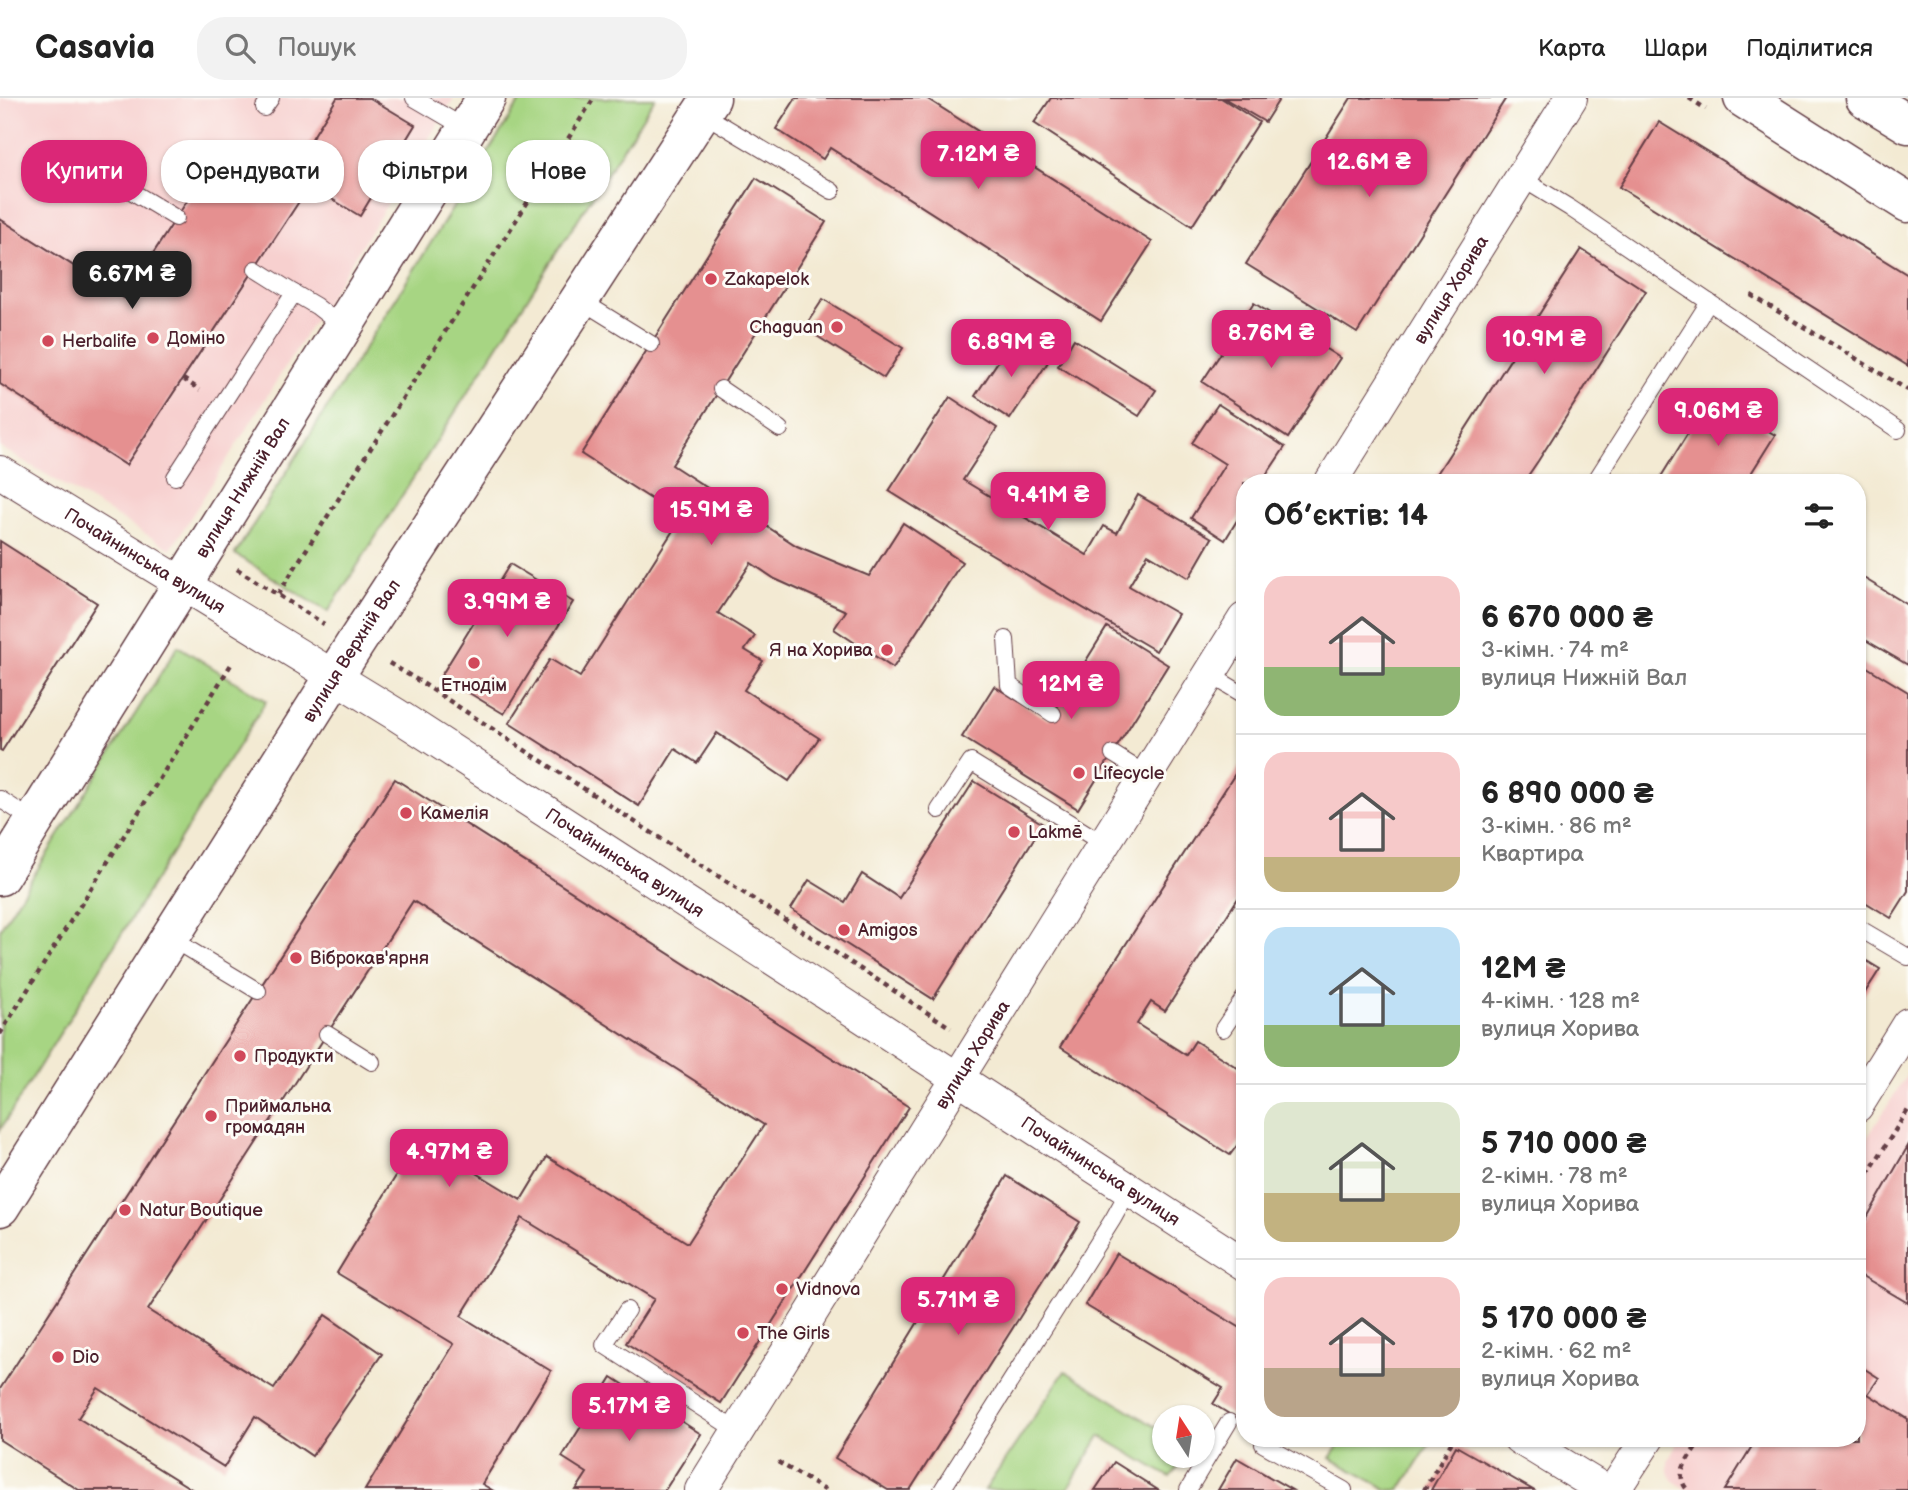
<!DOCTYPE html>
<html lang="uk">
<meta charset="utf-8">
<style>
:root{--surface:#fff;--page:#f2f2f2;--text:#222;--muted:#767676;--line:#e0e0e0;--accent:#db2777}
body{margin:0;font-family:"Balsamiq Sans",sans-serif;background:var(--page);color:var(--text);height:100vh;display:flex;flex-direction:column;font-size:26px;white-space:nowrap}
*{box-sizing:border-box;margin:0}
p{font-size:23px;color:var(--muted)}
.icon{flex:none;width:38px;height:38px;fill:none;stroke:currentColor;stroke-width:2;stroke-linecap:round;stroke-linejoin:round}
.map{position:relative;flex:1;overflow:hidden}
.sheet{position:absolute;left:1236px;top:376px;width:630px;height:973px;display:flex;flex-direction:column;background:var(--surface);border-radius:28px;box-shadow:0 2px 5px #0004}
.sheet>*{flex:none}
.top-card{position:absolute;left:21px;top:42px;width:665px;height:63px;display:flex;gap:14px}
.needle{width:46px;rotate:348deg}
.buttons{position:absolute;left:1152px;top:1307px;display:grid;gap:14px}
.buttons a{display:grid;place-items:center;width:63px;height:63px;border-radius:50%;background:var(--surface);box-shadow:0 2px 5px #0004;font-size:35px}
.price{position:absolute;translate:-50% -60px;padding:0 16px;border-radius:14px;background:var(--accent);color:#fff;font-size:23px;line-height:46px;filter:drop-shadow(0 2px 4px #0008)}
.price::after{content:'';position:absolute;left:50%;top:42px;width:21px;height:16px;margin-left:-10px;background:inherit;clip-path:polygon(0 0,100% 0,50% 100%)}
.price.selected{background:#222;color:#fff}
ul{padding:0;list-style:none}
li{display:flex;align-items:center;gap:21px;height:175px;padding:0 28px}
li+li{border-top:2px solid var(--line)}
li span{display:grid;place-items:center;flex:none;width:196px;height:140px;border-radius:21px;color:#555}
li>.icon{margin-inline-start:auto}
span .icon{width:84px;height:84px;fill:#fffc;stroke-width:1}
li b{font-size:30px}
h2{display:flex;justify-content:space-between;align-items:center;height:84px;padding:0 28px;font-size:30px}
.chip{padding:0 24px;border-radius:28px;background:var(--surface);box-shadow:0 2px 5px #0004;font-size:24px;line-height:63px}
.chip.selected{background:var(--accent);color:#fff}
header{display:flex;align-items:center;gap:42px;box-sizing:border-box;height:98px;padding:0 35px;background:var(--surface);border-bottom:2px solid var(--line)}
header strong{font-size:33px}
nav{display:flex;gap:38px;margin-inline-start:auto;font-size:24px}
.search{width:490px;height:63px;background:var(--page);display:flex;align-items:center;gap:18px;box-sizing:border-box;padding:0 24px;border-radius:28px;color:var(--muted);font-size:26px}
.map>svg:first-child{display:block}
.built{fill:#f7d0cf}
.green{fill:#a7d583;stroke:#787a57;stroke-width:2}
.building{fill:#e59090}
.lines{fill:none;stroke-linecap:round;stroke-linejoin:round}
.service-casing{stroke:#633d44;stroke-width:18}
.minor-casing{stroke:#633d44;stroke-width:34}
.secondary-casing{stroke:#633d44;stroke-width:41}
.primary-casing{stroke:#633d44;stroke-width:41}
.path{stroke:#633d44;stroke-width:4.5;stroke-dasharray:5 5;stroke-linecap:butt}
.service{stroke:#fff;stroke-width:16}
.minor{stroke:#fff;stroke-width:32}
.secondary{stroke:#fff;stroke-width:38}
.primary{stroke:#fff;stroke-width:38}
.poi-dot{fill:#d1495b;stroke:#fdfcf7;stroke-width:2.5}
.labels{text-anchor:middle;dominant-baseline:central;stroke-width:6;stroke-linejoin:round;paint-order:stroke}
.poi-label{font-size:18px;fill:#4a1f2b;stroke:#fdfcf7;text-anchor:start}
.street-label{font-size:18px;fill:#4a1f2b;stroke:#fdfcf7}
</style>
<header>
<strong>Casavia</strong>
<div class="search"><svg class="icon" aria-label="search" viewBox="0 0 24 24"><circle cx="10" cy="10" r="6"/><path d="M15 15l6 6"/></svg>Пошук</div>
<nav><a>Карта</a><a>Шари</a><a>Поділитися</a></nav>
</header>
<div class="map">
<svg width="1908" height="1392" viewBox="0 0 1908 1392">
<rect width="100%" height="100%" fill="#fdfcf7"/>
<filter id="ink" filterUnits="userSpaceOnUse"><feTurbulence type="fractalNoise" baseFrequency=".0143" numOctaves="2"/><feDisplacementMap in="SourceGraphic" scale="14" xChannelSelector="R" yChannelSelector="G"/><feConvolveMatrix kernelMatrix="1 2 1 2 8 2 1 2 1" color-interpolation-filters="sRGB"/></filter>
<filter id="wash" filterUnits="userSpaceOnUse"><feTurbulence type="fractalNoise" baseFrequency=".00686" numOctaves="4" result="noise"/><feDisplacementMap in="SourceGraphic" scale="28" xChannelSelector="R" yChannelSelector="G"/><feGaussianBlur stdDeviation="1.57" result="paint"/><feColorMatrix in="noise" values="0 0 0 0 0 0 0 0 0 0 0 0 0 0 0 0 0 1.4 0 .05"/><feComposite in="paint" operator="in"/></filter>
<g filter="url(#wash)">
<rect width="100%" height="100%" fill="#f3ead3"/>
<g class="built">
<polygon points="0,0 454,0 171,451 0,349"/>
<polygon points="1908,975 1908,1392 1686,1392 1674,1383 1668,1374 1668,1363 1679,1341 1857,1340 1857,1056"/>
</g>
<g class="green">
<polygon points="522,0 655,0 328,514 235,456"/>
<polygon points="178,548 266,603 0,1032 0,831"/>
<polygon points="1065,1273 1164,1334 1164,1358 1186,1358 1170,1379 1100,1338 1067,1392 985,1392"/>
<polygon points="1343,1341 1343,1340 1433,1341 1400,1392 1388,1392 1330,1360"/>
</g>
<g id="blocks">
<g class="building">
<polygon points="337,0 370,0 415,27 360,118 290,76"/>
<polygon points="796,0 926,0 1152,144 1101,223 830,50 823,61 776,31"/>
<polygon points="1051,0 1221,0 1259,24 1192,128 1034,25"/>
<polygon points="1224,0 1280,0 1265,24"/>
<polygon points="1351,0 1506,0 1357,235 1246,166"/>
<polygon points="1659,24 1908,177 1908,268 1619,89"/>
<polygon points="221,51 300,102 126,367 0,286 0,121 124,200"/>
<polygon points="756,80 826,124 672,367 797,448 869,478 903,425 962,464 893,570 834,531 846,513 775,481 751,465 718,515 755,538 745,552 763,563 744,592 819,640 789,683 717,635 697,665 675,651 639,708 509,625 550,561 580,579 681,420 581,356"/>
<polygon points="1581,151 1646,193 1538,363 1523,385 1431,385"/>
<polygon points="823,201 903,250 884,280 804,230"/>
<polygon points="1254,205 1340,260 1288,340 1202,284"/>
<polygon points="1013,241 1048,264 1010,321 975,298"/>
<polygon points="1074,241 1156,292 1139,318 1058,268"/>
<polygon points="1711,298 1775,337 1745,385 1657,385"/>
<polygon points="950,299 997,330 963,382 1087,457 1104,428 1117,435 1138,397 1212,440 1189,480 1148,456 1129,488 1178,516 1156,553 966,441 889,393"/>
<polygon points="1218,306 1285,349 1261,385 1244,385 1244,411 1225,442 1191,420 1225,366 1192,345"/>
<polygon points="0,443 97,505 2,653 0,652"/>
<polygon points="510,466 573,504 504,616 441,578"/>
<polygon points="1857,476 1908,507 1908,567 1857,537"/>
<polygon points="1107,529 1168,567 1078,711 962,639 994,588 1049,622"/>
<polygon points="1857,563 1908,594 1908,793 1891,820 1857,799"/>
<polygon points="1244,662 1244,791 1165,913 1151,904 1137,926 1186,957 1195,943 1244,974 1244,1038 1230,1057 1060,949"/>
<polygon points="395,681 909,1009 721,1305 626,1245 654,1201 522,1120 461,1218 551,1273 482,1386 492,1392 365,1392 454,1246 337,1175 419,1040 521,1102 547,1059 688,1145 764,1027 413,803 148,1212 274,1291 325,1217 382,1256 312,1358 255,1319 224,1369 98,1290 78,1320 193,1392 79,1392 0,1342 0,1291"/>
<polygon points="974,683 1043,726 933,901 791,811 809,782 845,804 862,776 899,800"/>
<polygon points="1857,857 1880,871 1857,907"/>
<polygon points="1908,1048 1908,1205 1857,1175 1857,1137"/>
<polygon points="1007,1078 1080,1124 910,1392 888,1392 835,1360"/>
<polygon points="1116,1155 1244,1232 1244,1325 1213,1306 1223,1290 1085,1207"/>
<polygon points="1857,1266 1879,1280 1868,1296 1908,1321 1908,1392 1725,1392 1757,1340 1857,1340"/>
<polygon points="612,1279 701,1336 665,1392 576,1392 587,1375 562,1359"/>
<polygon points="1456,1348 1533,1392 1431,1392"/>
<polygon points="1237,1360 1292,1392 1218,1392"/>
<polygon points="1114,1364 1158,1392 1095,1392"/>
</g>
</g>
</g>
<g filter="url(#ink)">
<use href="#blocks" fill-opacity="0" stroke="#633d44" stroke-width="2"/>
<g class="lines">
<g class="service-casing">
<g id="service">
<polyline points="414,0 467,31"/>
<polyline points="264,10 271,0"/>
<polyline points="702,15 832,93"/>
<polyline points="1521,80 1570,110 1898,332"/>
<polyline points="131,93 176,120"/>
<polyline points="256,171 294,195"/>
<polyline points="580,202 651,246"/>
<polyline points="721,291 780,331"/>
<polyline points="175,379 294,195 316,208 343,229"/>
<polyline points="1594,385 1709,204"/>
<polyline points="1006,541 1009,587 1053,616"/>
<polyline points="1209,576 1244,597"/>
<polyline points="1113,656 1147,677"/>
<polyline points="0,701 34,723"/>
<polyline points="939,712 971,664 1104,746"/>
<polyline points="1857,829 1908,859"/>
<polyline points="170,840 258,893"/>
<polyline points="1223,931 1244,900"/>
<polyline points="327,936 372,964"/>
<polyline points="627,1212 604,1247 739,1334"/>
<polyline points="1263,1346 1344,1392"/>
<polyline points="942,1392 1113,1121 1129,1092"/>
<polyline points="1188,1392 1229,1324"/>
</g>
</g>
<g class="minor-casing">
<g id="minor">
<path id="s1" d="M0,374L397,617L1244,1166"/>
<path id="s2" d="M1330,385L1571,0"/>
<polyline points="1857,1008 1908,926"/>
<polyline points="1519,1340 1604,1392"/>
<path id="s3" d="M701,1392L1244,521"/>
<polyline points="1614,1392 1648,1340"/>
</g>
</g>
<g class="secondary-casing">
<g id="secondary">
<path id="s4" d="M0,778L486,0"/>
<path id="s5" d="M0,1109L355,546L711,0"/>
</g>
</g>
<g class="primary-casing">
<g id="primary">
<polyline points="1743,0 1908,105"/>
<polyline points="1865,0 1908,26"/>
</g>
</g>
<g class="path">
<polyline points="1689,0 1706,11"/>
<polyline points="1751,197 1908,292"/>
<polyline points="183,281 200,292"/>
<polyline points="237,471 324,526"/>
<polyline points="278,496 594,0"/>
<polyline points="389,565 419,583 951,930"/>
<polyline points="0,936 232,565"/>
<polyline points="1857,1093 1908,1012"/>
<polyline points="778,1364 825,1392"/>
<path d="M1686,1390C1673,1374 1693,1355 1702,1340"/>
<polyline points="1424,1392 1454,1340"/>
</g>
<use href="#service" class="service"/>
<use href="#minor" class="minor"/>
<use href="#secondary" class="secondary"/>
<use href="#primary" class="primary"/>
</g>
</g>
<g class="poi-dot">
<circle cx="711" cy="181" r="7"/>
<circle cx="837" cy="229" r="7"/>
<circle cx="153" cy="240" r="7"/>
<circle cx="48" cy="243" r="7"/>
<circle cx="887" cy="552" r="7"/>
<circle cx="474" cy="565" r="7"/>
<circle cx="1079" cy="675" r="7"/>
<circle cx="406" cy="715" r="7"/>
<circle cx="1014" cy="734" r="7"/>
<circle cx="844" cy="832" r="7"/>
<circle cx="296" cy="860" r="7"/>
<circle cx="240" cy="958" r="7"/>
<circle cx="211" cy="1018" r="7"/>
<circle cx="125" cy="1112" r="7"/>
<circle cx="782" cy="1191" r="7"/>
<circle cx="743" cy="1235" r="7"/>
<circle cx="58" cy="1259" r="7"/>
</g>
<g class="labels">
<g class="poi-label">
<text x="725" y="181">Zakapelok</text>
<text x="823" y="229" text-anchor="end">Chaguan</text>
<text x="167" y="240">Доміно</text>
<text x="62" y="243">Herbalife</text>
<text x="873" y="552" text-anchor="end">Я на Хорива</text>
<text x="474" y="587" text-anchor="middle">Етнодім</text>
<text x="1093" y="675">Lifecycle</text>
<text x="420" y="715">Камелія</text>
<text x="1028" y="734">Lakmē</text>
<text x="858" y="832">Amigos</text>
<text x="310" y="860">Віброкав'ярня</text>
<text x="254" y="958">Продукти</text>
<text x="225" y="1008">Приймальна<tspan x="225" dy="21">громадян</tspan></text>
<text x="139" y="1112">Natur Boutique</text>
<text x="796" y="1191">Vidnova</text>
<text x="757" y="1235">The Girls</text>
<text x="72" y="1259">Dio</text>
</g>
<g class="street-label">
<text stroke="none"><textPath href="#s2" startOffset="228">вулиця Хорива</textPath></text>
<text stroke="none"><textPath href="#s4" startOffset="458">вулиця Нижній Вал</textPath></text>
<text stroke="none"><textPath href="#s1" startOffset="170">Почайнинська вулиця</textPath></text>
<text stroke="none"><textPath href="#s5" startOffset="658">вулиця Верхній Вал</textPath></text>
<text stroke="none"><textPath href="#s1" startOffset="737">Почайнинська вулиця</textPath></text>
<text stroke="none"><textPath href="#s3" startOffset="513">вулиця Хорива</textPath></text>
<text stroke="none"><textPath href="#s1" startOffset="1304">Почайнинська вулиця</textPath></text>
</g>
</g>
</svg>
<div class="buttons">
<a><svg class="needle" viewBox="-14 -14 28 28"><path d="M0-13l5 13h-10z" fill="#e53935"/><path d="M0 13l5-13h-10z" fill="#767676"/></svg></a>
</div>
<b class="price" style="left:978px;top:93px">7.12M ₴</b>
<b class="price" style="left:1369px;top:101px">12.6M ₴</b>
<b class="price selected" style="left:132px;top:213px">6.67M ₴</b>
<b class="price" style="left:1271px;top:272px">8.76M ₴</b>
<b class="price" style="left:1544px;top:278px">10.9M ₴</b>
<b class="price" style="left:1011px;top:281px">6.89M ₴</b>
<b class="price" style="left:1718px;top:350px">9.06M ₴</b>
<b class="price" style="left:1048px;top:434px">9.41M ₴</b>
<b class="price" style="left:711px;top:449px">15.9M ₴</b>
<b class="price" style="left:507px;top:541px">3.99M ₴</b>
<b class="price" style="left:1071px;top:623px">12M ₴</b>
<b class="price" style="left:449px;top:1091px">4.97M ₴</b>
<b class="price" style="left:958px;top:1239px">5.71M ₴</b>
<b class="price" style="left:629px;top:1345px">5.17M ₴</b>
<div class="top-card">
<a class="chip selected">Купити</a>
<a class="chip">Орендувати</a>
<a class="chip">Фільтри</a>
<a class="chip">Нове</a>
</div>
<section class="sheet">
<h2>Об’єктів: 14<svg class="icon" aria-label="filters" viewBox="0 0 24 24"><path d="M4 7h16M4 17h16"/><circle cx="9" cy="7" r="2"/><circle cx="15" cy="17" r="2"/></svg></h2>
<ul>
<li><span style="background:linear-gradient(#f6c9c9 65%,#8fb573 0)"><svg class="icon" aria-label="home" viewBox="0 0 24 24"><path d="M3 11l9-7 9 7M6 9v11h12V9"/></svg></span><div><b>6 670 000 ₴</b><p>3-кімн. · 74 m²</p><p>вулиця Нижній Вал</p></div></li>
<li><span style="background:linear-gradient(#f6c9c9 75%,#c2b280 0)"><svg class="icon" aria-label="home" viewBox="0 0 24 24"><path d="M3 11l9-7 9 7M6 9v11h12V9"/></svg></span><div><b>6 890 000 ₴</b><p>3-кімн. · 86 m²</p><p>Квартира</p></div></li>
<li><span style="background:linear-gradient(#bfe0f5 70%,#8fb573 0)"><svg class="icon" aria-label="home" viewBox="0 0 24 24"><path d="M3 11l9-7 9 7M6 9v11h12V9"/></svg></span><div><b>12M ₴</b><p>4-кімн. · 128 m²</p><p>вулиця Хорива</p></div></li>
<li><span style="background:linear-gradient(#dfe7d0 65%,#c2b280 0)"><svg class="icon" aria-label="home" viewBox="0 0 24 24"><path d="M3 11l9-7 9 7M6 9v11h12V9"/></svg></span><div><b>5 710 000 ₴</b><p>2-кімн. · 78 m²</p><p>вулиця Хорива</p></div></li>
<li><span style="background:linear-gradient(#f6c9c9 65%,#b9a48a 0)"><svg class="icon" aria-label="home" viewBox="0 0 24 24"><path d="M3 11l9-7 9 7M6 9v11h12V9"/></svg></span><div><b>5 170 000 ₴</b><p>2-кімн. · 62 m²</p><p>вулиця Хорива</p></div></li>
</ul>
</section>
</div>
